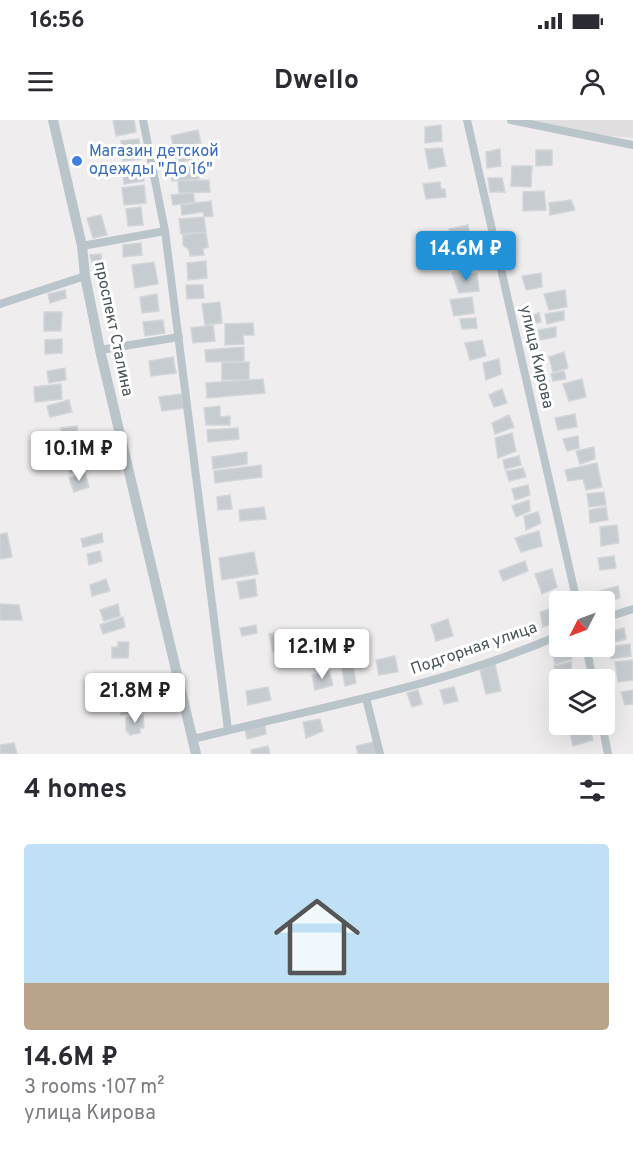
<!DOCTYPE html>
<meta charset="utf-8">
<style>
:root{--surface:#fff;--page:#f2f2f3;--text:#2b2b33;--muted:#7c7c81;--line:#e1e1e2;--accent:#2192d7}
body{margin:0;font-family:Overpass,sans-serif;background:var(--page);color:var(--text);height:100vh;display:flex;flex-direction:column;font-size:22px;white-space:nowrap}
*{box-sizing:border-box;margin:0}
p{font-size:20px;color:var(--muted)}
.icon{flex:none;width:33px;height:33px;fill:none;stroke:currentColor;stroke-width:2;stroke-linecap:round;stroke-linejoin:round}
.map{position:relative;height:634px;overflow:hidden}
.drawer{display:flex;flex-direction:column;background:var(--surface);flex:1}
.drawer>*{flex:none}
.needle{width:39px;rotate:228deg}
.tools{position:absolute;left:549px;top:471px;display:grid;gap:12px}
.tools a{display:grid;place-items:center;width:66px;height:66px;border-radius:6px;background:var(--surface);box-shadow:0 6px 24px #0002;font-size:30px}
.price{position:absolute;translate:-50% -51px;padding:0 14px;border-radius:6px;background:#fff;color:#222;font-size:20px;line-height:39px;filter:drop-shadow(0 2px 3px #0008)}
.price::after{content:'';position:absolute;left:50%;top:36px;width:18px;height:14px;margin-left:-9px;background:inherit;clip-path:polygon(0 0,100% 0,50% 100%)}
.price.active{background:var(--accent);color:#fff}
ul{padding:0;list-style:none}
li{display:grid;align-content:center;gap:12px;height:318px;padding:0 24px}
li+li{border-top:2px solid var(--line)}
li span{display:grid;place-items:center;height:186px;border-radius:6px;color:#555}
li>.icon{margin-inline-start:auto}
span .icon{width:108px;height:108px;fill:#fffc;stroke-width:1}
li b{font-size:26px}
h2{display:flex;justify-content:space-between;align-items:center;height:72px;padding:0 24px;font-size:26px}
.status{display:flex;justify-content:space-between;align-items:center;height:42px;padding:0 30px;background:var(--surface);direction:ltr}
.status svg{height:16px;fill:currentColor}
header{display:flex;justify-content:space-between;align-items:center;height:78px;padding:0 24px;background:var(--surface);font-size:27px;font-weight:700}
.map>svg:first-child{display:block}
.education{fill:#e1dedf}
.building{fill:#c7ccd0;stroke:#d2d5d9;stroke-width:1.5}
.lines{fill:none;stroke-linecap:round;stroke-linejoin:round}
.minor{stroke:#b9c5ca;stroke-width:8}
.tertiary{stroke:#b9c5ca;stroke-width:10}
.shop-dot{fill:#3f7fe0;stroke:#fff;stroke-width:2}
.labels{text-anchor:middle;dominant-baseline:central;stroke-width:6;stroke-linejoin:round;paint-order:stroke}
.shop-label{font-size:16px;fill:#366cbe;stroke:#fff;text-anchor:start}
.street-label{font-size:16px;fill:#47545a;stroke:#fff}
</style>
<div class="status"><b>16:56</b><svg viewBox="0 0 49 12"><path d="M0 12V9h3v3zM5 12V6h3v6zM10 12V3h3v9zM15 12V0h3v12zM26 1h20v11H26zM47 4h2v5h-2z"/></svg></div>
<header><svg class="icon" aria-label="menu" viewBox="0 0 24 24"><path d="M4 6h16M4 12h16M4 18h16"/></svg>Dwello<svg class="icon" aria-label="person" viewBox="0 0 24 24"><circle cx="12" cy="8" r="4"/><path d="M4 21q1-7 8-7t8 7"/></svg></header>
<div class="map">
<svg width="633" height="634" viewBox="0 0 633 634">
<rect width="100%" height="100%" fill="#f0edee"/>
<polygon class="education" points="532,0 633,0 633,18 601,15"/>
<g class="building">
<polygon points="113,0 134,0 136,12 116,16"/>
<polygon points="441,5 442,21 425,23 425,7"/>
<polygon points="198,10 201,23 174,29 171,16"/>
<polygon points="139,19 141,39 123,41 121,21"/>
<polygon points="190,28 192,40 173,43 171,30"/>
<polygon points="442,28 446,46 429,49 425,29"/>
<polygon points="500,29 501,46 487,48 486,32"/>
<polygon points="536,30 552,30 552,45 536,46"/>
<polygon points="141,44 144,61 124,64 122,47"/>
<polygon points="198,46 199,59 172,61 171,48"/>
<polygon points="512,46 532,46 531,67 511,66"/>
<polygon points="488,58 502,58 505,72 490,72"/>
<polygon points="209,60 210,72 179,73 178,61"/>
<polygon points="440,62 441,69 445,69 446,77 426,79 423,64"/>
<polygon points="144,65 146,83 124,85 122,68"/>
<polygon points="544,71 546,90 523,91 523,72"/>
<polygon points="193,73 195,82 173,85 171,75"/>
<polygon points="571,80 575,90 550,95 549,83"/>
<polygon points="211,81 213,96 204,97 203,92 182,95 181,85"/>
<polygon points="141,87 143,105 128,106 126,89"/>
<polygon points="101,95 107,115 93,118 87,98"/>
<polygon points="204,97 206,112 181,114 179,99"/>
<polygon points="468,105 471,122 453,126 449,109"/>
<polygon points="206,112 208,127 203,129 204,135 190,136 189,130 183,125 183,115"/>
<polygon points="141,123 142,135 123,137 123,125"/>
<polygon points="473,132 475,146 457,148 454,134"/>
<polygon points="101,134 103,149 94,150 90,135"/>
<polygon points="206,141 207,158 188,160 187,143"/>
<polygon points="154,142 158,164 135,168 132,145"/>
<polygon points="467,149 469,154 477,153 479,171 459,173 452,153"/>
<polygon points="541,153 542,167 526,170 522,156"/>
<polygon points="186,165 203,165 204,178 187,179"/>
<polygon points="65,170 66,178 50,183 48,174"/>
<polygon points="565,170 567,187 549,190 544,174"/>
<polygon points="157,174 159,191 142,193 140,177"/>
<polygon points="472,177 474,193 454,196 450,180"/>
<polygon points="220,182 222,203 205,205 202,184"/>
<polygon points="564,191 564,200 547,204 545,194"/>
<polygon points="44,192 62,192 61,211 44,211"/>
<polygon points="539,193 541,202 528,205 527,197"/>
<polygon points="476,198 477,208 462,209 460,199"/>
<polygon points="163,200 165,213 145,216 143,202"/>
<polygon points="253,203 254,215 243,215 244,224 225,225 225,204"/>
<polygon points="213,205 215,221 193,223 191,208"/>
<polygon points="556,207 556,217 540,220 538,210"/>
<polygon points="62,219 62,233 45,234 45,220"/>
<polygon points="482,220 486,236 470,240 465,223"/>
<polygon points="244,227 244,241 206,242 205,230"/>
<polygon points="564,232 568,248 553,252 549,237"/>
<polygon points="173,237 176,253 151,256 149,241"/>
<polygon points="499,239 501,254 486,260 483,243"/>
<polygon points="249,242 249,260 222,260 222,243"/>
<polygon points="65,248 66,260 49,263 47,251"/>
<polygon points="564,251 566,259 553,261 551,254"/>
<polygon points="263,259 265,273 207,278 206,263"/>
<polygon points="582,259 586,277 569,281 563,264"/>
<polygon points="61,264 62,279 35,282 34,267"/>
<polygon points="502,269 507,283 494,287 489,275"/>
<polygon points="181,274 184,288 162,291 159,277"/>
<polygon points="69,280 72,292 50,297 47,286"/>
<polygon points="220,286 220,297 230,296 230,305 206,305 204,288"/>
<polygon points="575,294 577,307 558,310 555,298"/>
<polygon points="509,295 514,307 495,314 492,303"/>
<polygon points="77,306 78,321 62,323 61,308"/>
<polygon points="238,308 239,319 208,322 207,310"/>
<polygon points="512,313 516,331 498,338 495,318"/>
<polygon points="578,316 579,328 567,331 563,319"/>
<polygon points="594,327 595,339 580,344 576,331"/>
<polygon points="247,332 247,344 213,349 212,337"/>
<polygon points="83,335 85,350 70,353 66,339"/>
<polygon points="519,336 521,345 505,349 503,340"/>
<polygon points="597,343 602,367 586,370 583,359 568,361 565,350"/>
<polygon points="261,345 262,357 215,363 214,351"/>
<polygon points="523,348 526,357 509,361 506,351"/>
<polygon points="85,353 89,367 74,372 69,358"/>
<polygon points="528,365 530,375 515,380 512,369"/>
<polygon points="604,372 606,385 589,387 587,374"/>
<polygon points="230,375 232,389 218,390 217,377"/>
<polygon points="529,380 530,391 516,397 512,386"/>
<polygon points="264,387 266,399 240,401 239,390"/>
<polygon points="606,387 608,400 590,403 589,390"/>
<polygon points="538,392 541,403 526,410 524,396"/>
<polygon points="617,405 619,423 601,426 600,407"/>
<polygon points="539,411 542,426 521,432 515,418"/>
<polygon points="7,413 12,437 0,439 0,414"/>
<polygon points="102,413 103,422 83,427 81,419"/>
<polygon points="100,431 102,441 89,445 87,434"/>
<polygon points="254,432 258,454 222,460 219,438"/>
<polygon points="614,436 616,448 600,450 598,438"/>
<polygon points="525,441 528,451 503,461 499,451"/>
<polygon points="552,449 557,467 542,474 535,454"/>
<polygon points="106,459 110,471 92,476 90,465"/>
<polygon points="255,459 257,476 240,479 237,462"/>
<polygon points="618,466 620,478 604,484 604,482 598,482 596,472"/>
<polygon points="0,484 19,485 22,500 0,500"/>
<polygon points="118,484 120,496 104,501 100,490"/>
<polygon points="560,486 560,501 543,507 540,492"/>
<polygon points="123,497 125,507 103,514 100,505"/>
<polygon points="448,499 453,516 436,521 431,505"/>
<polygon points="256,505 257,513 242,516 240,508"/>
<polygon points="624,508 626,519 607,524 605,513"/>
<polygon points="288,510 292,530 273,532 269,514"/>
<polygon points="118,522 129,522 128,538 112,538 112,527 118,527"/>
<polygon points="630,524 631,536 611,539 609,527"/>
<polygon points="562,526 570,526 572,539 555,544 552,530"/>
<polygon points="395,536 398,552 379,555 376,540"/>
<polygon points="352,540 356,563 345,566 341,542"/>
<polygon points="633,540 633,560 618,562 615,542"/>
<polygon points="571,542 572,552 556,557 554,546"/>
<polygon points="495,544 501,571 486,574 480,550"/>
<polygon points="329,551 333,565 315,570 312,555"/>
<polygon points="132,554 134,569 119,571 118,556"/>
<polygon points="268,567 271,580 248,585 246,571"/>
<polygon points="454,567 458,581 444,584 440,570"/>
<polygon points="418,570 422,584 412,587 407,573"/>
<polygon points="633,570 633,584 625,585 621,572"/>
<polygon points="135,578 138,593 121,595 120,581"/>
<polygon points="143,595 144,608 140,608 140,613 130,615 126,610 126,597"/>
<polygon points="320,599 323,611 306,618 303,602"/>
<polygon points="265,604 266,614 247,619 245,609"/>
<polygon points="589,607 593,620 573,626 570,613"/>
<polygon points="374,622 377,634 358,634 356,626"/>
<polygon points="14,623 17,634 0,634 0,625"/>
<polygon points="268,626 270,634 252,634 251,630"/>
</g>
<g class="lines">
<g class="minor">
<polyline points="143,0 165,111 228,610"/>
<polyline points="467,0 577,482"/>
<polyline points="511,0 633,25"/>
<polyline points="82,126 165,111"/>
<polyline points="0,184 85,156"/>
<polyline points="100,230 179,217"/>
<polyline points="604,498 633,489"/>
<polyline points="586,526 593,560"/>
<polyline points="366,578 380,634"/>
<polyline points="602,604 608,634"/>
<path d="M192,613L193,619C316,588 443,566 560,515"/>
</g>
<polyline class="tertiary" points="53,0 82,126 85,156 100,230 196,634"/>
</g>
<circle class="shop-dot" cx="77" cy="41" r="6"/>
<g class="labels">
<g class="shop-label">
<text x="89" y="32">Магазин детской<tspan x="89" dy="18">одежды "До 16"</tspan></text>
</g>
<g class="street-label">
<text transform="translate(113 209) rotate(78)">проспект Сталина</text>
<text transform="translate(536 237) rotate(77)">улица Кирова</text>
<text transform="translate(474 529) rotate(-19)">Подгорная улица</text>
</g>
</g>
</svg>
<div class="tools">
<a><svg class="needle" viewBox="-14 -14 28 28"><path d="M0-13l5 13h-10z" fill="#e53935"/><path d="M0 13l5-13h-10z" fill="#7c7c81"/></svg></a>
<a><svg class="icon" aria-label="layers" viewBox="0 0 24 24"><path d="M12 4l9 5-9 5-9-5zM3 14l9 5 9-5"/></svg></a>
</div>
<b class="price active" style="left:466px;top:162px">14.6M ₽</b>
<b class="price" style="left:79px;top:362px">10.1M ₽</b>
<b class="price" style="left:322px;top:560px">12.1M ₽</b>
<b class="price" style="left:135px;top:604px">21.8M ₽</b>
</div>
<section class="drawer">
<h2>4 homes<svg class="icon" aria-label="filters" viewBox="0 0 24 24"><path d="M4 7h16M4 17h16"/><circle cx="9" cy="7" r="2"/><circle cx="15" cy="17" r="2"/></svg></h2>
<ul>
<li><span style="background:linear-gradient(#bfe0f5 75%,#b9a48a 0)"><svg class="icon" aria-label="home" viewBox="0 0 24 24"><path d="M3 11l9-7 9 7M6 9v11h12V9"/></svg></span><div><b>14.6M ₽</b><p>3 rooms · 107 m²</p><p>улица Кирова</p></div></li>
</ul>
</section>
